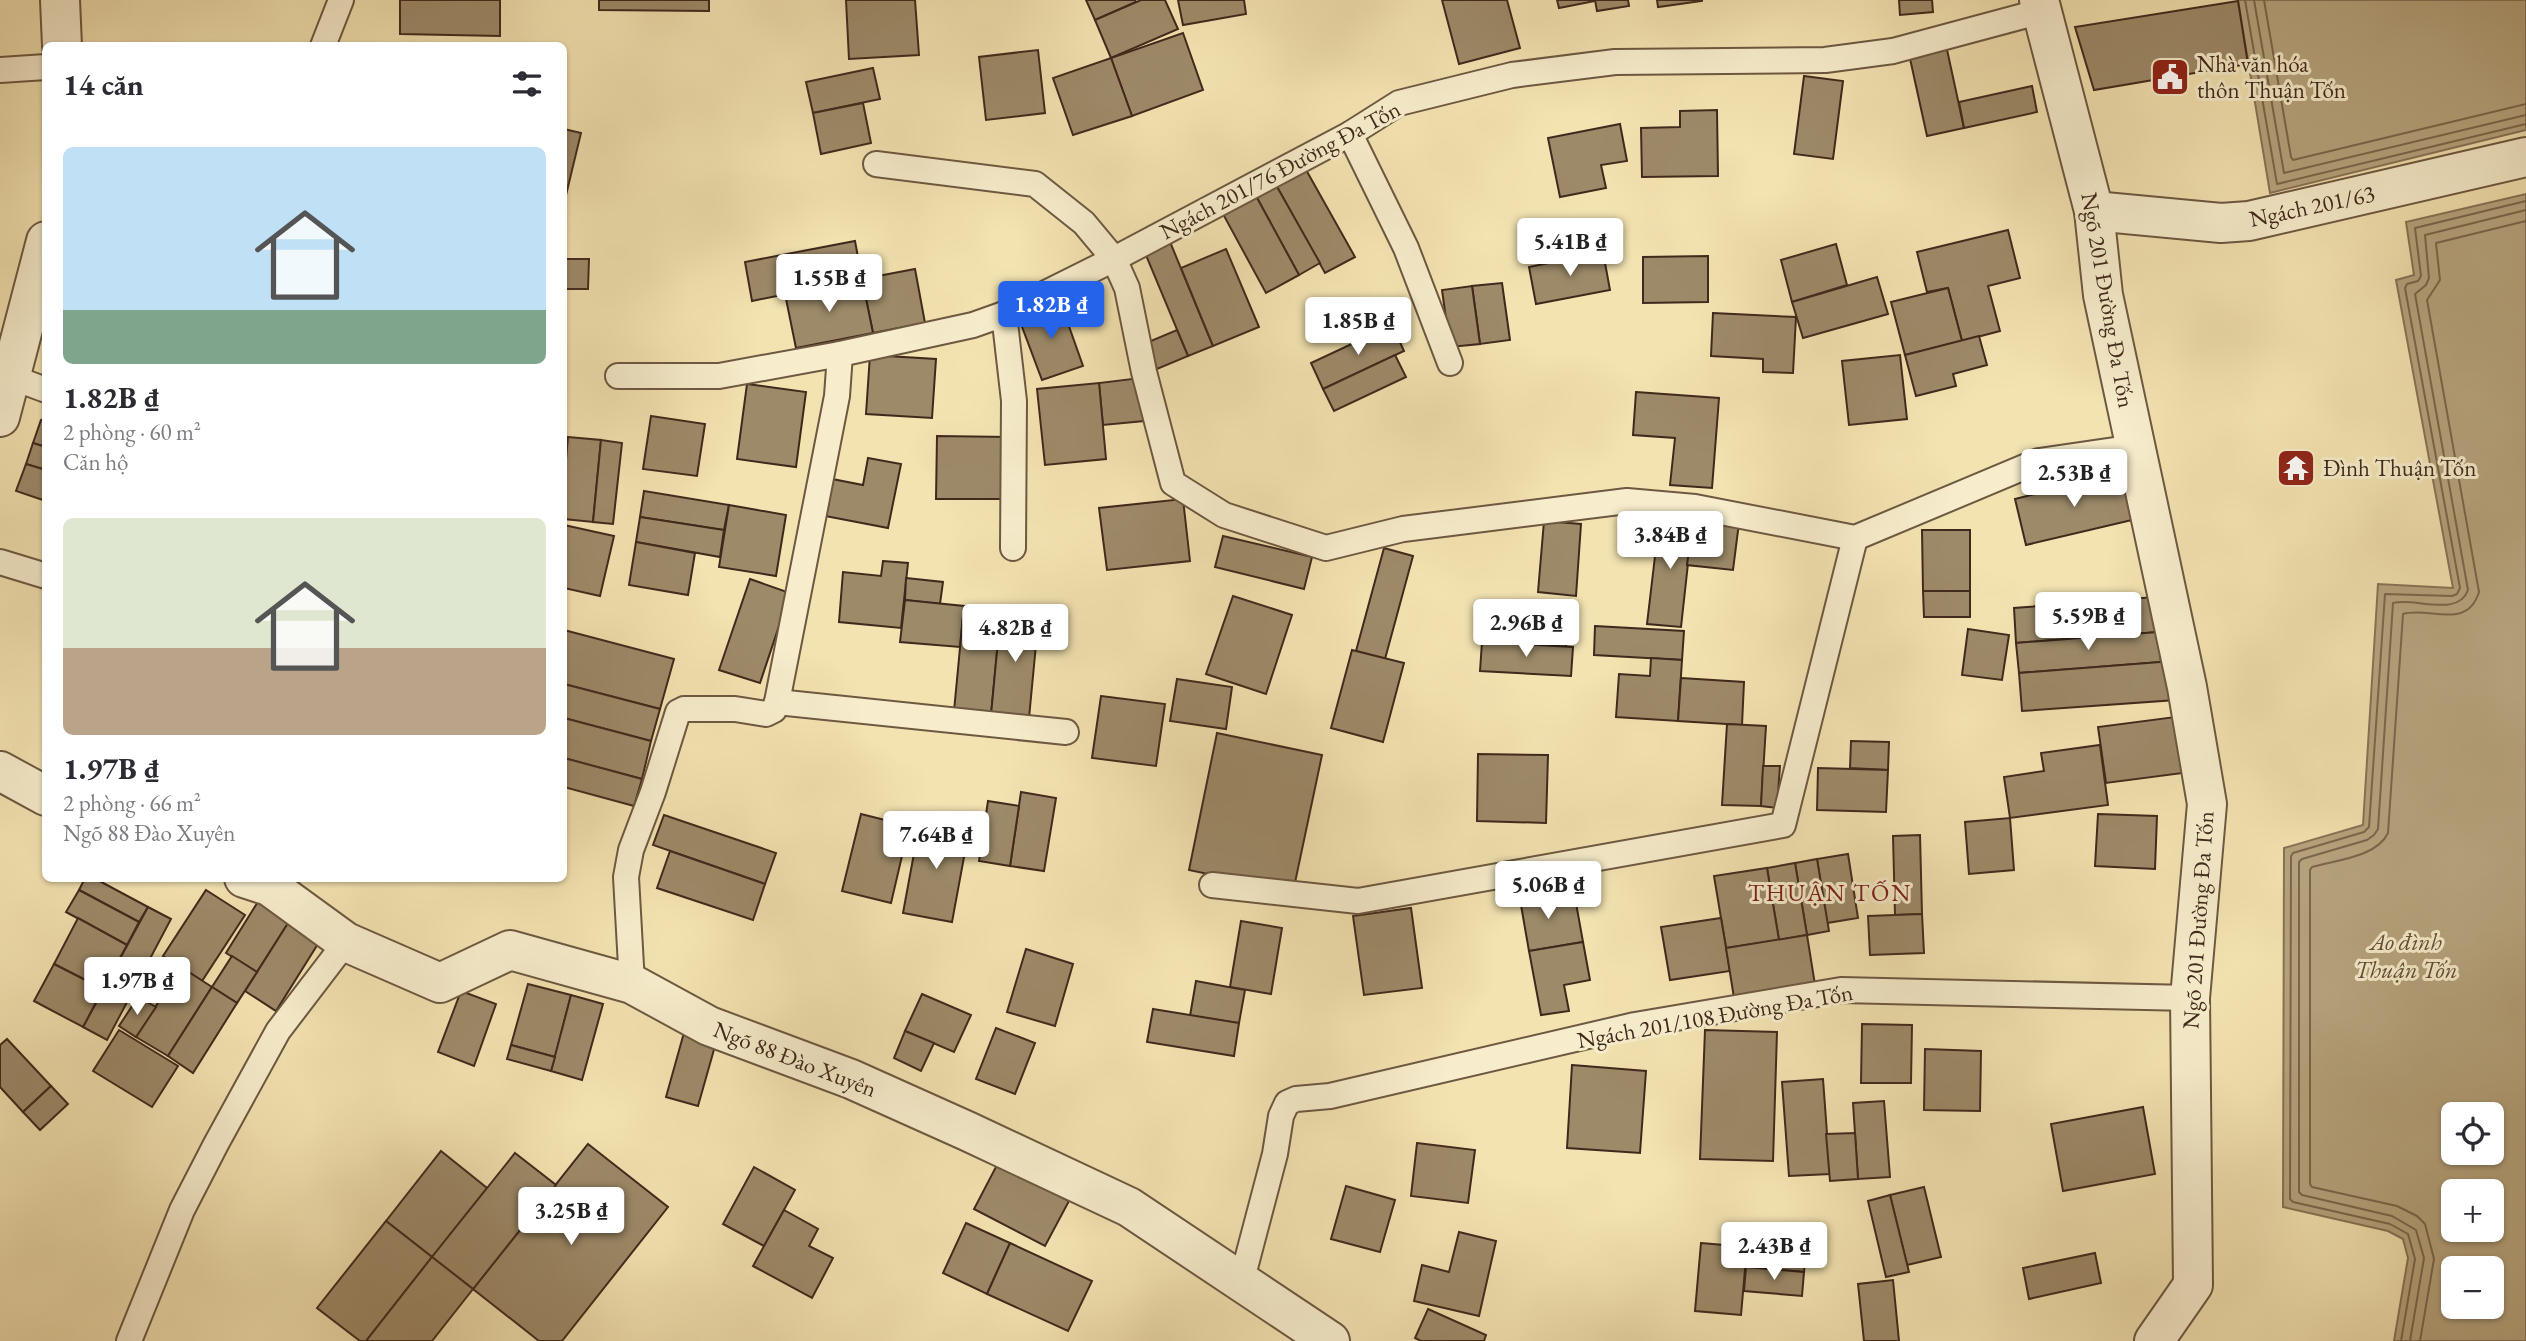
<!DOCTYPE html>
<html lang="vi">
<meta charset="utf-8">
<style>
:root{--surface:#fff;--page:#f7f7f7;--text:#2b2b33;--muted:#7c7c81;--accent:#2563eb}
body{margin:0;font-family:"EB Garamond",serif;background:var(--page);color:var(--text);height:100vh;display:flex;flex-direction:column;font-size:26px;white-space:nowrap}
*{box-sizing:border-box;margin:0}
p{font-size:23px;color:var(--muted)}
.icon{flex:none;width:38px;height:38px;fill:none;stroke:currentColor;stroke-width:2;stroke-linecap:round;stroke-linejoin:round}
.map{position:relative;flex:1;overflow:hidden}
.side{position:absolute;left:42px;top:42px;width:525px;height:840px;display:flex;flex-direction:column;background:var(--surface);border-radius:10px;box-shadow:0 2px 5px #0004}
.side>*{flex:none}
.buttons{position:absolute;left:2441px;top:1102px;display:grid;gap:14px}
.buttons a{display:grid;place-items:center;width:63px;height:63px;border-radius:10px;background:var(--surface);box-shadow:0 2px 5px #0004;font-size:35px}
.price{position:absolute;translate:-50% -60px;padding:0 16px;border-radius:7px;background:#fff;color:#222;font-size:23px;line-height:46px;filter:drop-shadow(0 2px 4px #0008)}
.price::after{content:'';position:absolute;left:50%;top:42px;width:21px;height:16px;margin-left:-10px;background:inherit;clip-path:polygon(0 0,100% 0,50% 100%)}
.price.active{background:var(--accent);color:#fff}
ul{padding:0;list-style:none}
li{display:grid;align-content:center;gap:14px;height:371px;padding:0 21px}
li span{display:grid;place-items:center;height:217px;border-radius:10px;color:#555}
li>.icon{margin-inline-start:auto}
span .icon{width:126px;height:126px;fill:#fffc;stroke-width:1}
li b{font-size:30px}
h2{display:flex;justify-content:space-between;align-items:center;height:84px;padding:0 21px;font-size:30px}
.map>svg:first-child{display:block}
.water{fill:#b6a47e;stroke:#877357;stroke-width:2;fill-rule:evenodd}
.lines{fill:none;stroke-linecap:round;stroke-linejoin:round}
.shore{stroke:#7b664d;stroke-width:2}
.building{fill:#9d8a69;stroke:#40291c;stroke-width:2}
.service-casing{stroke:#6d5841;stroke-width:28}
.minor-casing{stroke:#6d5841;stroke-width:42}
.tertiary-casing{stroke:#6d5841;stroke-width:42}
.service{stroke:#f7edcc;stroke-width:24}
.minor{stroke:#f7edcc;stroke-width:38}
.tertiary{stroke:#f7edcc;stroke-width:38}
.labels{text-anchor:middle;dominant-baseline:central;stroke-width:6;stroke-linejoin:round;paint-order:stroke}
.poi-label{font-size:23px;fill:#40291c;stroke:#f7edcc;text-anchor:start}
.street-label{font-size:23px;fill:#40291c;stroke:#f7edcc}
.neighbourhood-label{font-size:24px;letter-spacing:2px;fill:#7a1f14;stroke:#f7edcc}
.water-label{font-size:24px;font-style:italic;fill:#634e39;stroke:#f7edcc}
</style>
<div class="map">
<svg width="2526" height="1341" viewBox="0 0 2526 1341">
<rect width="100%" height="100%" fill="#f3e3b1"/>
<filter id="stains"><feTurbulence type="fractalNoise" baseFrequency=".00286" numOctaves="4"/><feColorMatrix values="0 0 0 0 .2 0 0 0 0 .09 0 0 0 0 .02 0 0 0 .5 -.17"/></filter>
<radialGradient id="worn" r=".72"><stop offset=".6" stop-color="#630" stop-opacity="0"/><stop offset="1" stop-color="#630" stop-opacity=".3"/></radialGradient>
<g class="water">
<polygon points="2238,0 2526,0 2526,130 2270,193"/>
<path d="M2526,194V1341H2394L2408,1258L2403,1239L2388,1231L2283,1207L2284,848L2363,825L2378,584L2453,588L2396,280L2414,275L2406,222ZM2454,1115H2492V1153H2454ZM2454,1192H2492V1230H2454ZM2454,1269H2492V1307H2454Z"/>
</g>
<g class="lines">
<g class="shore">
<polyline points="2245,0 2277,184 2526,124"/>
<polyline points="2254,0 2284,173 2526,115"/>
<polyline points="2264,0 2291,157 2293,160 2526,104"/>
<polyline points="2401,1341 2415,1259 2408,1234 2390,1224 2293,1202 2290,1199 2291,856 2293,853 2364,832 2369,827 2385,594 2452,596 2457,594 2460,588 2405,288 2407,284 2418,281 2421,276 2415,228 2526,201"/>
<path d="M2410,1341L2424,1258L2416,1230L2392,1216L2302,1195L2299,1192V862L2302,859L2367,840L2374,835L2378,829L2393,603C2415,597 2458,618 2468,590L2415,294L2426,285L2429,278L2425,235L2526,210"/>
<path d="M2420,1341L2434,1259L2425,1224L2417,1216L2397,1206L2312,1187L2310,1184V870L2312,867C2336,860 2377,857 2388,833L2403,614C2429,606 2467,631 2479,592L2427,300L2440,280L2436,243L2526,221"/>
</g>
</g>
<g class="building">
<polygon points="400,0 500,0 500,36 400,34"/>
<polygon points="599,0 709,0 709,11 599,10"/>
<polygon points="846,0 915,0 919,55 849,59"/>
<polygon points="1086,0 1135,0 1136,2 1095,20"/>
<polygon points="1141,0 1165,0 1178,29 1111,58 1095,20"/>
<polygon points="1178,0 1244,0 1246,14 1183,25"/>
<polygon points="1442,0 1507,0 1520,48 1459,64"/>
<polygon points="1557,0 1595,0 1595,1 1559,8"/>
<polygon points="1595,0 1628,0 1629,6 1597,11"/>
<polygon points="1657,0 1702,0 1702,1 1658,7"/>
<polygon points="1899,0 1932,0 1933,12 1900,15"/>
<polygon points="2238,1 2248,64 2094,90 2075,27"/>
<polygon points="1183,33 1203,90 1132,116 1111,58"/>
<polygon points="1946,45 1964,128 1927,136 1909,54"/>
<polygon points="1038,50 1045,113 986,120 979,57"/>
<polygon points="1111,58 1132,116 1073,135 1053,78"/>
<polygon points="873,68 880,99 813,113 806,82"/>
<polygon points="1804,76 1843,81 1833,159 1794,154"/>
<polygon points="2032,86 2037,112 1964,128 1959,102"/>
<polygon points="863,103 871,143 821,154 813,113"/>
<polygon points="1717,110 1718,176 1642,177 1641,128 1680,127 1680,111"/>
<polygon points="1620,124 1627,161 1601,165 1606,188 1560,197 1548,138"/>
<polygon points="564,129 581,133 566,195 564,194"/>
<polygon points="1305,168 1355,257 1325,273 1276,185"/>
<polygon points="1276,185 1320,263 1299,275 1256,196"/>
<polygon points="1256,196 1299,275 1266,293 1223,214"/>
<polygon points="2008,230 2020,278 1988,286 2000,331 1962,341 1948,288 1927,292 1917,252"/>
<polygon points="1168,237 1213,346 1188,356 1143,248"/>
<polygon points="855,241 862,279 752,301 745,262"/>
<polygon points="1836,244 1847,285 1792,302 1781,260"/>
<polygon points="1226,249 1259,327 1213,346 1181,268"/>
<polygon points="1603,252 1610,290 1536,304 1529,267"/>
<polygon points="1708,256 1708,302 1643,303 1643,257"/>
<polygon points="564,259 589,259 588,289 564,289"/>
<polygon points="915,269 925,323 873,333 862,279"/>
<polygon points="1877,277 1888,314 1803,338 1792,302"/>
<polygon points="862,279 873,333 796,348 785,294"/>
<polygon points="1502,283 1510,340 1480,344 1472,286"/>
<polygon points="1472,286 1480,344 1450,347 1442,290"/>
<polygon points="1948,288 1962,341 1905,355 1891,302"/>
<polygon points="1060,301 1083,366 1042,380 1018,316"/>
<polygon points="1713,313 1796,317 1793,373 1763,372 1763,359 1711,356"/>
<polygon points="1392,325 1404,351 1323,389 1311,363"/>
<polygon points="1177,330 1188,356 1157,369 1146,343"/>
<polygon points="1979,336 1987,365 1953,374 1956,386 1916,396 1905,355"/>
<polygon points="870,355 936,359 932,418 866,414"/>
<polygon points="1395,355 1406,377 1334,411 1323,389"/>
<polygon points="1900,355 1907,419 1849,425 1842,361"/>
<polygon points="1140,378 1144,421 1103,425 1099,383"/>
<polygon points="1099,383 1106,459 1045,465 1037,389"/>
<polygon points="747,384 806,392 796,467 737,459"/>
<polygon points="1636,392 1719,398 1712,488 1670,485 1675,438 1633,435"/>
<polygon points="651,416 705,424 697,476 643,469"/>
<polygon points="41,420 46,421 46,447 33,443"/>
<polygon points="937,436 1010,437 1009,499 936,499"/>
<polygon points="568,437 601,440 593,522 564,519 564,481"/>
<polygon points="601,440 622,443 613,524 593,522"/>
<polygon points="33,443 46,447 46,470 26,464"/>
<polygon points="868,458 901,464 888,528 820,515 827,478 863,485"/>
<polygon points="26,464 46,470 46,501 16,491"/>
<polygon points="2121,473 2132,520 2026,545 2015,499"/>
<polygon points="644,491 729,505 724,530 640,517"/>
<polygon points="1183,499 1190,561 1107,570 1099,508"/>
<polygon points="729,505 786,515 776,576 719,567"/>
<polygon points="1660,514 1693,518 1681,627 1647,624"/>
<polygon points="640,517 724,530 720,557 636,542"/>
<polygon points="1693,518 1739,523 1733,570 1687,565"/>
<polygon points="1544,521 1581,524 1576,596 1538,592"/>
<polygon points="564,525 614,536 600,596 564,588"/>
<polygon points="1922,530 1970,530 1970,591 1923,591"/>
<polygon points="1223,536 1312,557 1304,589 1215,567"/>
<polygon points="636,542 695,553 688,595 629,585"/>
<polygon points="1384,548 1413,556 1385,659 1356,651"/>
<polygon points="883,561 908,563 901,628 839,622 843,572 881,576"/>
<polygon points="906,578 943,582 940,604 905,600"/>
<polygon points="750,579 790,593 760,683 719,670"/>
<polygon points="1923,591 1970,591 1970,617 1924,617"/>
<polygon points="1233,596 1292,615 1266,694 1206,674"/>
<polygon points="2155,597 2158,632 2016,643 2014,608"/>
<polygon points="905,600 964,606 960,647 900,642"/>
<polygon points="964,606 1001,609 991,715 954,711"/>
<polygon points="1001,609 1039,613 1029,718 991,715"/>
<polygon points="1483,619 1567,625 1566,647 1482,642"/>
<polygon points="1595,626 1684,631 1682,660 1594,655"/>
<polygon points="1968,629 2009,635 2002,680 1962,675"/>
<polygon points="564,630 674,659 660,709 564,684"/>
<polygon points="2158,632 2161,662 2019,673 2016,643"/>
<polygon points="1482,642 1573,647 1571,676 1480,671"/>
<polygon points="1352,650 1404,663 1383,742 1331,728"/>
<polygon points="1651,658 1682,660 1678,721 1616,717 1619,674 1650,676"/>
<polygon points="2173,661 2176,700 2022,711 2019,673"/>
<polygon points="1681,678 1744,682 1742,725 1678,721"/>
<polygon points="1177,679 1232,687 1226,729 1170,721"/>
<polygon points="564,684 660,709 651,741 564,718"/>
<polygon points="1101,696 1165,704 1156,766 1092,758"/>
<polygon points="2175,717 2183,773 2106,783 2098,727"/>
<polygon points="564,718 651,741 642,779 564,758"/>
<polygon points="1727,724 1766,726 1761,806 1722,805"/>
<polygon points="1217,733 1322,755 1293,892 1189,870"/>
<polygon points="1851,741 1889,742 1888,770 1850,768"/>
<polygon points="2100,745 2108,805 2010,818 2004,777 2044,771 2041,753"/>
<polygon points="1478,754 1548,755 1546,823 1477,821"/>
<polygon points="564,758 642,779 634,806 564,787"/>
<polygon points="1763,766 1780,766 1777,808 1761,806"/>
<polygon points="1818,768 1888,770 1886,812 1817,810"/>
<polygon points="1021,792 1056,798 1044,871 1010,866"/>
<polygon points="988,801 1019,806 1010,866 979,861"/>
<polygon points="861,814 909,826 891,903 842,891"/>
<polygon points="2098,814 2157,816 2155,869 2095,866"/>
<polygon points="664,815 776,853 765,884 653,845"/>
<polygon points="2010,818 2014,870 1969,874 1965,822"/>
<polygon points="920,821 969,830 952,922 903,913"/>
<polygon points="1920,835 1922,914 1895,915 1893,836"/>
<polygon points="670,851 765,884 753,920 657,888"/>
<polygon points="1848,854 1858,918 1827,923 1817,859"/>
<polygon points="1817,859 1829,931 1807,935 1795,863"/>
<polygon points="1795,863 1807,935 1779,940 1767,868"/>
<polygon points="1767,868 1779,940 1726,948 1714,876"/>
<polygon points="85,878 94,878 148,907 139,922 79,890"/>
<polygon points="1542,884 1547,908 1576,903 1583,942 1529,951 1518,888"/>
<polygon points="79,890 139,922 127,945 66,912"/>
<polygon points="206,890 245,915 202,981 163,956"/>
<polygon points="259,900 290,920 257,972 226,953"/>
<polygon points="148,907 171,919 107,1040 83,1027"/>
<polygon points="1411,908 1422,988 1364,995 1353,916"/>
<polygon points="1922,914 1924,953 1870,955 1868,916"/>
<polygon points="78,918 127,945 103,989 54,964"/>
<polygon points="1721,918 1730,971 1670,980 1661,927"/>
<polygon points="290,920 321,939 276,1011 245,991"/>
<polygon points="1241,921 1282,928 1271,994 1230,987"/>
<polygon points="1807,935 1816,991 1735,1004 1726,948"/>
<polygon points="1583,942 1590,980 1564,985 1569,1011 1541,1015 1529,951"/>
<polygon points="1026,949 1073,964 1055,1026 1007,1012"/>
<polygon points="232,956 257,972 237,1003 212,987"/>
<polygon points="54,964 103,989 83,1027 34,1001"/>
<polygon points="181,967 212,987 168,1056 136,1037"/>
<polygon points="1196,981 1245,990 1239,1023 1190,1016"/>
<polygon points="528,984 571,995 555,1057 511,1045"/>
<polygon points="212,987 237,1003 193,1073 168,1056"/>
<polygon points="461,991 496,1004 474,1066 438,1052"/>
<polygon points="922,994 971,1015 954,1052 905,1031"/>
<polygon points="571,995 603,1004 582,1080 551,1071"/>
<polygon points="138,997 156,1007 136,1037 119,1026"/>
<polygon points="1153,1009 1239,1023 1234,1056 1147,1042"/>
<polygon points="1862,1024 1912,1025 1911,1083 1861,1083"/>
<polygon points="996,1028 1035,1043 1015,1094 976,1079"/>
<polygon points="685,1029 717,1039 698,1106 666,1097"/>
<polygon points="119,1030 178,1066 152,1107 93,1071"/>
<polygon points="1705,1030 1777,1032 1773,1161 1700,1159"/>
<polygon points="905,1031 934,1043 921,1071 894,1058"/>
<polygon points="7,1039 51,1086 23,1112 0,1087 0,1045"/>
<polygon points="511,1045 555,1057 551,1071 507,1059"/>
<polygon points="1925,1049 1981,1051 1980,1111 1924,1110"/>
<polygon points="1572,1065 1646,1071 1640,1153 1567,1148"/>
<polygon points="1823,1079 1830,1174 1789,1176 1782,1082"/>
<polygon points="51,1086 68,1104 40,1130 23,1112"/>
<polygon points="1884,1101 1890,1177 1858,1179 1853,1103"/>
<polygon points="2143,1107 2155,1174 2063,1191 2051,1124"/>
<polygon points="1855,1133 1858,1179 1830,1181 1826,1134"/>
<polygon points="1417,1143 1475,1150 1468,1203 1411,1196"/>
<polygon points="588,1144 668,1207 562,1341 539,1341 473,1289"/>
<polygon points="441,1151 487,1188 432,1257 386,1221"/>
<polygon points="515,1153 556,1185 473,1289 432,1257"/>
<polygon points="998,1163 1069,1201 1045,1246 974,1209"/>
<polygon points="754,1167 795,1190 764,1246 723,1224"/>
<polygon points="1346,1186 1395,1200 1380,1252 1331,1239"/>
<polygon points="1924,1187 1941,1257 1907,1265 1890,1195"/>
<polygon points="1890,1195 1909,1272 1886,1277 1868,1201"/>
<polygon points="784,1210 818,1229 809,1246 833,1258 812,1298 753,1266"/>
<polygon points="386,1221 432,1257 366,1341 360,1341 317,1308"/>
<polygon points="966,1223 1010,1243 987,1294 943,1273"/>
<polygon points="1459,1232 1496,1241 1479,1316 1414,1301 1422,1265 1449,1272"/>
<polygon points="1010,1243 1092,1281 1068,1331 987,1294"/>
<polygon points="1701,1243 1747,1247 1741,1315 1695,1311"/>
<polygon points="1747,1247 1806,1252 1804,1272 1746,1267"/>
<polygon points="2095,1253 2101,1283 2029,1299 2023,1268"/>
<polygon points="432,1257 473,1289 432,1341 366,1341"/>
<polygon points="1746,1267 1804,1272 1802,1296 1744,1291"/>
<polygon points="1893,1280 1899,1341 1864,1341 1858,1284"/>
<polygon points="1428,1309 1486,1335 1484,1341 1421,1341 1415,1338"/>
</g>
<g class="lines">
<g class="service-casing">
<g id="service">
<polyline points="323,46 341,0"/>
<polyline points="0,70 46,67"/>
<polyline points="1350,134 1406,248 1450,363"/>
<polyline points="876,164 1035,184 1084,223 1114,259 1127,288 1144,372 1173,483 1224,515 1326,548 1403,529 1627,501 1695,507 1855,538 2039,461 2135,447"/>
<polyline points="1004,314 1014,401 1013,548"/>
<polyline points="618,376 719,376 840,354 973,325 1004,314 1114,259 1350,134 1399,103 1512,75 1615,62 1825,60 1893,51 2042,11"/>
<polyline points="11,377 46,390"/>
<polyline points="0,562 46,576"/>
<polyline points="777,702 1066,732"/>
<polyline points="1212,885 1358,901 1783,825 1855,538"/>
<polyline points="632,984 626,877 631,850 653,792 678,712 684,709 735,709 766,714 774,710 777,702 837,396 840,354"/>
<polyline points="1241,1283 1275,1154 1281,1116 1287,1103 1296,1099 1330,1096 1635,1025 1841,990 2190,998"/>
<polyline points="129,1341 182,1210 216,1144 278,1031 346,942"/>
</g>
</g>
<g class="minor-casing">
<g id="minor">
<polyline points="2039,0 2094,211 2103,295 2187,687 2207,804 2190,998 2193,1285 2154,1341"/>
<polyline points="2094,211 2221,223 2249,221 2526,157"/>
<polyline points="0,771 46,796"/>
<polyline points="244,878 269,886 346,942 440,983 510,950 632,984 709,1026 851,1079 967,1131 1129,1207 1330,1341"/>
</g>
</g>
<g class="tertiary-casing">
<g id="tertiary">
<polyline points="60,0 62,46"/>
<polyline points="0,417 46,241"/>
</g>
</g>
<use href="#service" class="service"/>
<use href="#minor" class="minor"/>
<use href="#tertiary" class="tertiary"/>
</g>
<defs>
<g id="civic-square" transform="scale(2.0125)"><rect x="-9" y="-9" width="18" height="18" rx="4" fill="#8f2418" stroke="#f7edcc"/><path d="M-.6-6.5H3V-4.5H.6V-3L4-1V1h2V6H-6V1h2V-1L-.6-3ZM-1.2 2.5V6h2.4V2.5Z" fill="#fff"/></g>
<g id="temple-square" transform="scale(2.0125)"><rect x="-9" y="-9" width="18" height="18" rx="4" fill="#8f2418" stroke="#f7edcc"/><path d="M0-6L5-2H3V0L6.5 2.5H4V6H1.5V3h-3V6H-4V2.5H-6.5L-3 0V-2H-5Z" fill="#fff"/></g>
</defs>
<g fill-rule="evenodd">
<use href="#civic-square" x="2170" y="77"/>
<use href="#temple-square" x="2296" y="468"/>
</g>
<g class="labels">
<g class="poi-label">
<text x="2197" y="64">Nhà văn hóa<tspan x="2197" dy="26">thôn Thuận Tốn</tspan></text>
<text x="2323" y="468">Đình Thuận Tốn</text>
</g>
<g class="street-label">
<text transform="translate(1280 170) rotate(-28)">Ngách 201/76 Đường Đa Tốn</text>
<text transform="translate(2312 206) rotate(-12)">Ngách 201/63</text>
<text transform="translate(2108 300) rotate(80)">Ngõ 201 Đường Đa Tốn</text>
<text transform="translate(2198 920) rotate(-86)">Ngõ 201 Đường Đa Tốn</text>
<text transform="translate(1715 1016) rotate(-10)">Ngách 201/108 Đường Đa Tốn</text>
<text transform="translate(795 1059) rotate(21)">Ngõ 88 Đào Xuyên</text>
</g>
<g class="neighbourhood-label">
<text x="1830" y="892">THUẬN TỐN</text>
</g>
<g class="water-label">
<text x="2406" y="941">Ao đình<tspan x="2406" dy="28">Thuận Tốn</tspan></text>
</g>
</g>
<rect width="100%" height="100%" filter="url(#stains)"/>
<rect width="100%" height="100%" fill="url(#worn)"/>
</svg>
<div class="buttons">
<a><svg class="icon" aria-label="locate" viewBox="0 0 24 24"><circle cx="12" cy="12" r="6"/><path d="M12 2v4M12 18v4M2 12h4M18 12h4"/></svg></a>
<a>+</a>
<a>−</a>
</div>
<b class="price" style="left:1570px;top:278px">5.41B ₫</b>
<b class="price" style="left:829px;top:314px">1.55B ₫</b>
<b class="price active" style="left:1051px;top:341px">1.82B ₫</b>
<b class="price" style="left:1358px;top:357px">1.85B ₫</b>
<b class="price" style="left:2074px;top:509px">2.53B ₫</b>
<b class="price" style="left:1670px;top:571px">3.84B ₫</b>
<b class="price" style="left:2088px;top:652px">5.59B ₫</b>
<b class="price" style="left:1526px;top:659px">2.96B ₫</b>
<b class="price" style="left:1015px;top:664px">4.82B ₫</b>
<b class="price" style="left:936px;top:871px">7.64B ₫</b>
<b class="price" style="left:1548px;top:921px">5.06B ₫</b>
<b class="price" style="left:137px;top:1017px">1.97B ₫</b>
<b class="price" style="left:571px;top:1247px">3.25B ₫</b>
<b class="price" style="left:1774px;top:1282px">2.43B ₫</b>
<section class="side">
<h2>14 căn<svg class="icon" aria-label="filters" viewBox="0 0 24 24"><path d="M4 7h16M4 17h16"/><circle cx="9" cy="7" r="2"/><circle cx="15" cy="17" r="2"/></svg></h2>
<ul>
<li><span style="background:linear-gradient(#bfe0f5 75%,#7fa58c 0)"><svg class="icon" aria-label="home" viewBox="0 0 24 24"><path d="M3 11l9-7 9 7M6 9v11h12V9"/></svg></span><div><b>1.82B ₫</b><p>2 phòng · 60 m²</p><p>Căn hộ</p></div></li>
<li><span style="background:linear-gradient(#dfe7d0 60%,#b9a48a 0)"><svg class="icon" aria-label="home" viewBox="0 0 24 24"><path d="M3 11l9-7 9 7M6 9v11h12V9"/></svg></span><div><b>1.97B ₫</b><p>2 phòng · 66 m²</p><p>Ngõ 88 Đào Xuyên</p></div></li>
</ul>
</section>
</div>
